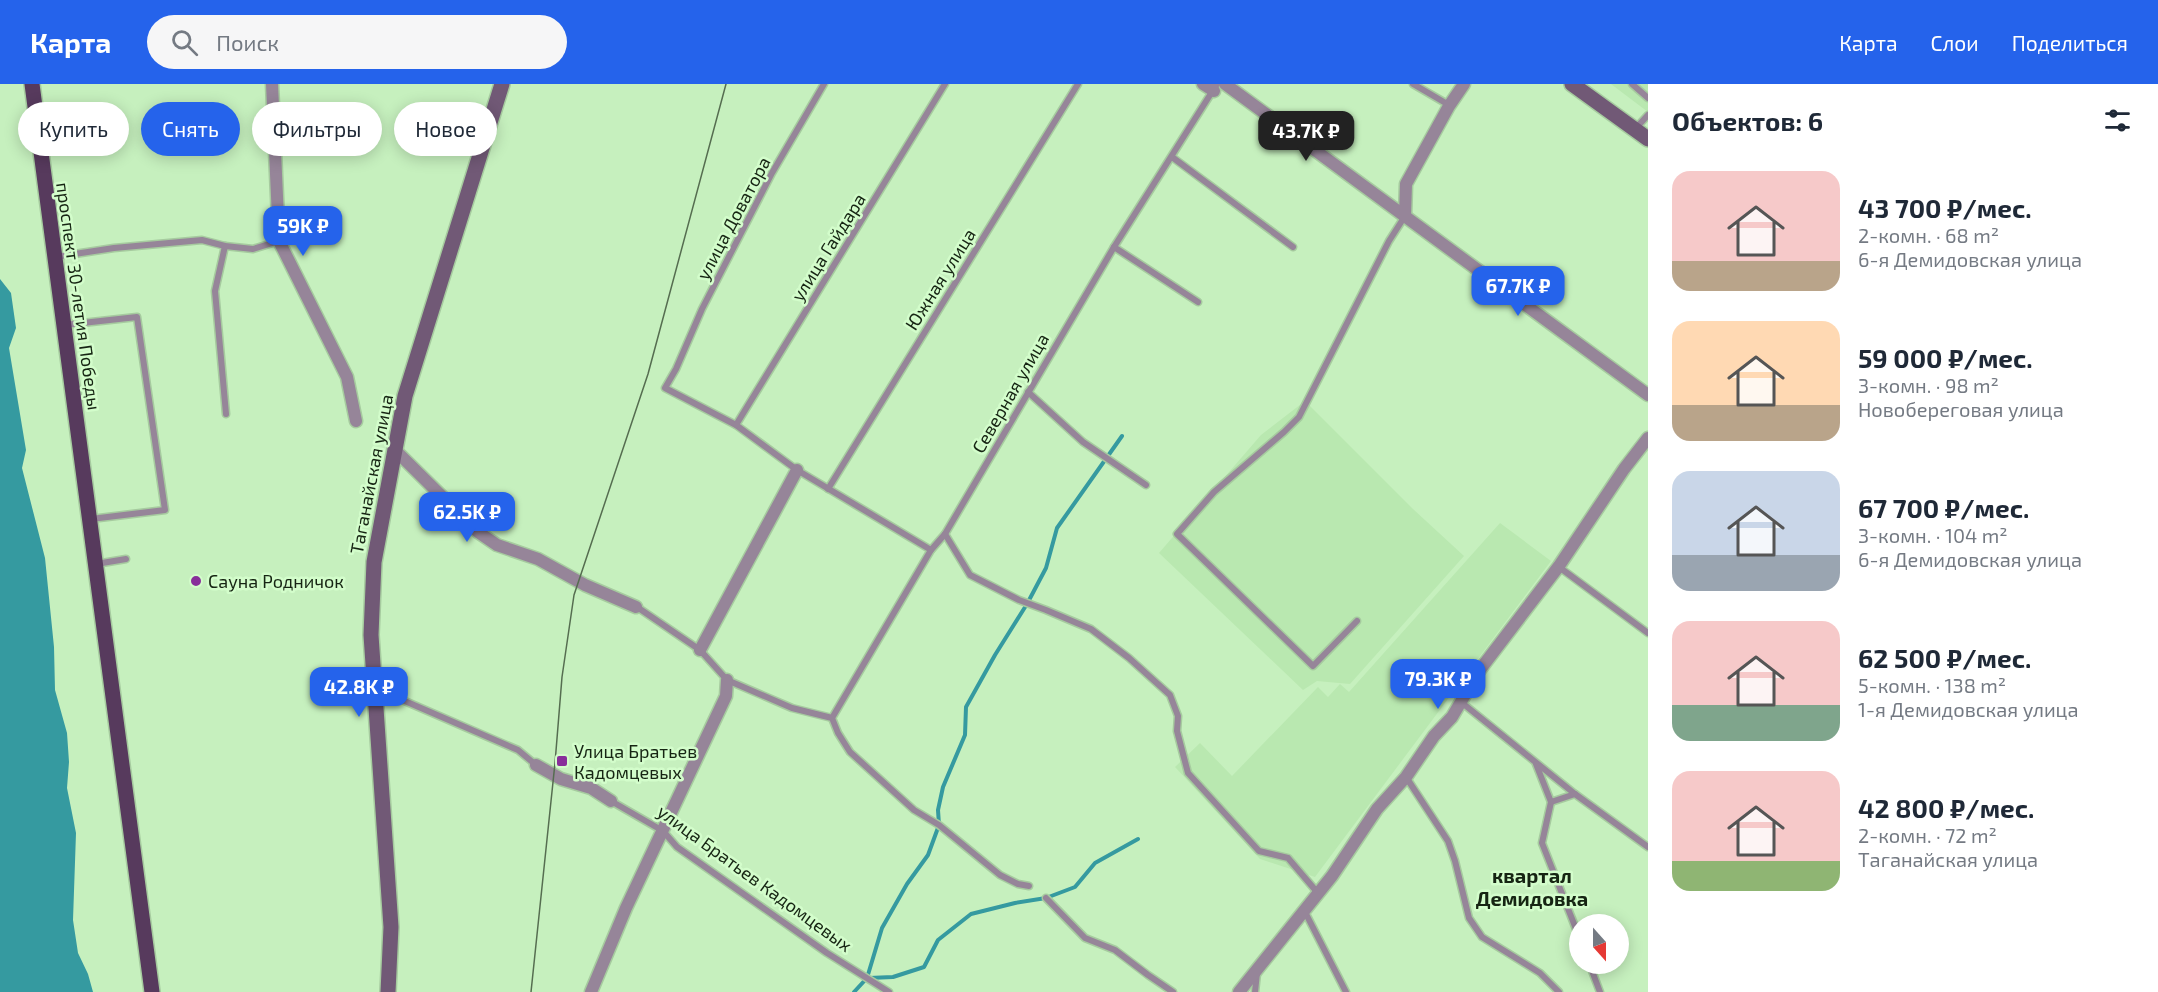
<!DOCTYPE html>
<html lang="ru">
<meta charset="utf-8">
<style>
:root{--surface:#fff;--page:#f6f6f7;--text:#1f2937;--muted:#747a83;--accent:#2563eb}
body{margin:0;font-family:"Exo 2",sans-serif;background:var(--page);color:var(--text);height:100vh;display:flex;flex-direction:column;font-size:22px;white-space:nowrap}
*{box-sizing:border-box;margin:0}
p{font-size:20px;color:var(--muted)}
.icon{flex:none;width:33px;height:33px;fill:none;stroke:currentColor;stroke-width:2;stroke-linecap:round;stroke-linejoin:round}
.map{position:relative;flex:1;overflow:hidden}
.panel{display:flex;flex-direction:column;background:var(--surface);width:510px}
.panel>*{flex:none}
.banner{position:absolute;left:18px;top:18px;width:570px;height:54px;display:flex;gap:12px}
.needle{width:39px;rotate:159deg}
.controls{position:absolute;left:1569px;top:830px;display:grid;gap:12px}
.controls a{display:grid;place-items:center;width:60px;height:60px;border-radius:50%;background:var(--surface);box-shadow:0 3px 15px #0003;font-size:30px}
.price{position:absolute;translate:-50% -51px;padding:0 14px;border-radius:12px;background:var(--accent);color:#fff;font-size:20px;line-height:39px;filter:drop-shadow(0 2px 3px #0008)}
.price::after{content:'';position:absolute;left:50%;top:36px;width:18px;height:14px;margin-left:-9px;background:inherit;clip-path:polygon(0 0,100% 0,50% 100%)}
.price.current{background:#222;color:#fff}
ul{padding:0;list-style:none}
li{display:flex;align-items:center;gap:18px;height:150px;padding:0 24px}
li span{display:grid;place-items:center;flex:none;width:168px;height:120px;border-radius:18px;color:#555}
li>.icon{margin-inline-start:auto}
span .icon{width:72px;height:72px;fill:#fffc;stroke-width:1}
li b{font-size:26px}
h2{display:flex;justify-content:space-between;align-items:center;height:72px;padding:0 24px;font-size:26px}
.pill{padding:0 21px;border-radius:27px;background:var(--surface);box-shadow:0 3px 15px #0003;font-size:21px;line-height:54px}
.pill.current{background:var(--accent);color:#fff}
header{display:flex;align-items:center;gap:36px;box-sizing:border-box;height:84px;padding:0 30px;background:var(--accent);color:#fff}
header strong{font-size:28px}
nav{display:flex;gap:33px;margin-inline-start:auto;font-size:21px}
.search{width:420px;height:54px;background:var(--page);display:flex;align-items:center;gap:15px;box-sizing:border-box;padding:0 21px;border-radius:33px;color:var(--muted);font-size:22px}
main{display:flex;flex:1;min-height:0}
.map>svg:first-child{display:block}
.built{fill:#b9e8b0}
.water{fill:#359aa0}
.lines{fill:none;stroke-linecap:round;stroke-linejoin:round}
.stream{stroke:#359aa0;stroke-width:4}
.lane-casing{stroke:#a6cb9f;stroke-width:9}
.street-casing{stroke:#a6cb9f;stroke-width:15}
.secondary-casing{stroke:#a6cb9f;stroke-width:18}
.primary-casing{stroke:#a6cb9f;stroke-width:18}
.lane{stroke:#968599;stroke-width:6}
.street{stroke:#968599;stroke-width:12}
.secondary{stroke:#715976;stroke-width:15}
.primary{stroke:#573a5d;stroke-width:15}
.tram{stroke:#556d50;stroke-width:1.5}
.poi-dot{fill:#882e9a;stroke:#d3fdcb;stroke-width:2}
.labels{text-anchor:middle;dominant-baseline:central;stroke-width:5;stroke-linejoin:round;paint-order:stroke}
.street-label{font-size:18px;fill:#162513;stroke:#d3fdcb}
.poi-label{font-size:18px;fill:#162513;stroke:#d3fdcb;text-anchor:start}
.neighbourhood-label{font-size:20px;font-weight:bold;fill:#162513;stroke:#d3fdcb}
</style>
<header>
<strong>Карта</strong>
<div class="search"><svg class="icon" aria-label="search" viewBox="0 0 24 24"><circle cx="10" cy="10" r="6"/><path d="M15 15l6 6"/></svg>Поиск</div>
<nav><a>Карта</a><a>Слои</a><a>Поделиться</a></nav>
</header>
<main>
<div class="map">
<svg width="1648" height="908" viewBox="0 0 1648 908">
<rect width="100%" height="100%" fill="#c6f0be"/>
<g class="built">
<polygon points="1611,0 1648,0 1648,28"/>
<polygon points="1305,317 1413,425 1464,472 1350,600 1317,597 1303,606 1159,469 1261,351"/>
<polygon points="1500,439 1551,477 1315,793 1260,775 1175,683 1200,659 1232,692 1318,603 1328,613 1340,600 1349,608"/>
</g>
<polygon class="water" points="0,195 11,209 16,244 9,264 26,366 22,384 45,474 54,563 55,606 67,649 69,678 67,704 76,749 73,836 78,869 88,890 93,908 0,908"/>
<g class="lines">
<g class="stream">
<polyline points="869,894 893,893 924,883 938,856 971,830 1015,819 1046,814 1075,803 1095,779 1138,755"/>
<polyline points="854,908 867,894 882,844 907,800 928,771 939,741 938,726 943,703 965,651 966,623 995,571 1027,520 1046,484 1057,444 1122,352"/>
</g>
<g class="lane-casing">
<g id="lane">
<polyline points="824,0 772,89 702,225 676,285 665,304 736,341 797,386 931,466"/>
<polyline points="1413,0 1449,21"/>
<polyline points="1632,0 1648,14"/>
<polyline points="1635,45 1648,31"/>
<polyline points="1172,73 1293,163"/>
<polyline points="225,162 215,207 226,330"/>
<polyline points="1114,163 1198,218"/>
<polyline points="55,173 114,164 202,156 225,162 253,165 279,157"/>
<polyline points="64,241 137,233 165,426 91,435"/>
<polyline points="1028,308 1083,358 1146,401"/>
<polyline points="736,341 945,0"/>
<polyline points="828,405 1078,0"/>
<polyline points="945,450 970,491 1019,516 1046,526 1091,545 1129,574 1170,611 1178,632 1177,647 1188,689 1259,767 1288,774 1317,808"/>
<polyline points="96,480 126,475"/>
<polyline points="1559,483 1648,549"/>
<polyline points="637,523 700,566 727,596 792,624 832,634 838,649 850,668 914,726 939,741 1000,791 1018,800 1029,802"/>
<polyline points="1357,537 1313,582 1177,450 1214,408 1284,348 1299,333 1389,157 1405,132"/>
<polyline points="377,605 518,666 536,681"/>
<polyline points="1461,618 1575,710 1648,763"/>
<polyline points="832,634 931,466 945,450 1114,163 1217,0"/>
<polyline points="1536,680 1551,718 1542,759 1580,855"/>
<polyline points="1406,693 1448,757 1455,777 1469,834 1482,853 1540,889 1559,908"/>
<polyline points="611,717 663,747 677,763 827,869 889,908"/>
<polyline points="1551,718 1575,710"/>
<polyline points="1046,814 1085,854 1115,866 1148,891 1173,908"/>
<polyline points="1304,826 1346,908"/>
<polyline points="1589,879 1600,908"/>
<polyline points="1255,908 1257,889"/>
</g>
</g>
<g class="street-casing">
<g id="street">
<polyline points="272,0 279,157 347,293 356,337"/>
<polyline points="1203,0 1214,7"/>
<polyline points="1225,0 1648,311"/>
<polyline points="1405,132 1406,100 1449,22 1464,0"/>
<polyline points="394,365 478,448 497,461 538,475 585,501 636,523"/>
<polyline points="700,566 797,386"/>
<polyline points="536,681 561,695 591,704 611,717"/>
<polyline points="591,908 626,824 726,612 727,596"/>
<polyline points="1239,908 1332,792 1377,725 1406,693 1434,652 1452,633 1479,587 1559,482 1624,385 1648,354"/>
</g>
</g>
<g class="secondary-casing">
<g id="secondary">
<polyline points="1572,0 1648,55"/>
<polyline points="388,908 391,843 371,551 374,478 405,312 502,0"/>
</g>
</g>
<g class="primary-casing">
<polyline id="primary" points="32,0 152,908"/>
</g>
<use href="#lane" class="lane"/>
<use href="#street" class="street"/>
<use href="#secondary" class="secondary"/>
<use href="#primary" class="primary"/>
<polyline class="tram" points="531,908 555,679 562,593 574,511 648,290 726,0"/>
</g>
<g class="poi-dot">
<circle cx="196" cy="497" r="6"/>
<rect x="556" y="671" width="12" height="12" rx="3"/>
</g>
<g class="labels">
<g class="street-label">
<text transform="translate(733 134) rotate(-62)">улица Доватора</text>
<text transform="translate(828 163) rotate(-58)">улица Гайдара</text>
<text transform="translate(940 195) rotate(-58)">Южная улица</text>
<text transform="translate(79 212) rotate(82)">проспект 30-летия Победы</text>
<text transform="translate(1010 309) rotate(-60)">Северная улица</text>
<text transform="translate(371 390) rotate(-79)">Таганайская улица</text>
<text transform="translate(755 794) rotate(36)">улица Братьев Кадомцевых</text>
</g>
<g class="poi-label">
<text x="208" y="497">Сауна Родничок</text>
<text x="574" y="667">Улица Братьев<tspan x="574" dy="21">Кадомцевых</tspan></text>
</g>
<g class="neighbourhood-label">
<text x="1532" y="791">квартал<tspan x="1532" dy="23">Демидовка</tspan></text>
</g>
</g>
</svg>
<div class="controls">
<a><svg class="needle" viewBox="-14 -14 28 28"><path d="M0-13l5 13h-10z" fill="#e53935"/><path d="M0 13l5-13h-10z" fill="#747a83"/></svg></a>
</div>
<b class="price current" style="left:1306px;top:78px">43.7K ₽</b>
<b class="price" style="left:303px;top:173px">59K ₽</b>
<b class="price" style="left:1518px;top:233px">67.7K ₽</b>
<b class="price" style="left:467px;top:459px">62.5K ₽</b>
<b class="price" style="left:1438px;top:626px">79.3K ₽</b>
<b class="price" style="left:359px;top:634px">42.8K ₽</b>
<div class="banner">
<a class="pill">Купить</a>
<a class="pill current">Снять</a>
<a class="pill">Фильтры</a>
<a class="pill">Новое</a>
</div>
</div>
<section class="panel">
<h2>Объектов: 6<svg class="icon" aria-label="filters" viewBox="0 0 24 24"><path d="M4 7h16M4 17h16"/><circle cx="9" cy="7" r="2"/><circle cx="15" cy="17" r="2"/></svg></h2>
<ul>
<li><span style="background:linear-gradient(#f6c9c9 75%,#b9a48a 0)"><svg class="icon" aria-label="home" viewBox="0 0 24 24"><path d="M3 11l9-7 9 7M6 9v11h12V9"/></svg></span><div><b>43 700 ₽/мес.</b><p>2-комн. · 68 m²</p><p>6-я Демидовская улица</p></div></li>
<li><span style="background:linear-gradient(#ffd9b3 70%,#b9a48a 0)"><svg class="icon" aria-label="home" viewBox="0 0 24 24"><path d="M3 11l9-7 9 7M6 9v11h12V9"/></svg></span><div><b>59 000 ₽/мес.</b><p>3-комн. · 98 m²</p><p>Новобереговая улица</p></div></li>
<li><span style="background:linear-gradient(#c9d6e8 70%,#9aa5b1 0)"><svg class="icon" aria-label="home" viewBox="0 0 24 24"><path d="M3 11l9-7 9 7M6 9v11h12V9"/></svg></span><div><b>67 700 ₽/мес.</b><p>3-комн. · 104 m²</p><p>6-я Демидовская улица</p></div></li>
<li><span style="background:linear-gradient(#f6c9c9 70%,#7fa58c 0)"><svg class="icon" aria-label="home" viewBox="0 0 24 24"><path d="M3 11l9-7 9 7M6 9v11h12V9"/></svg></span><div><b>62 500 ₽/мес.</b><p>5-комн. · 138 m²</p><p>1-я Демидовская улица</p></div></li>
<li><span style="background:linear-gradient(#f6c9c9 75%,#8fb573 0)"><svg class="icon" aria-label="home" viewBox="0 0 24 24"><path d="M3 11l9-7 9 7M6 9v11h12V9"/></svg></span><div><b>42 800 ₽/мес.</b><p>2-комн. · 72 m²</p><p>Таганайская улица</p></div></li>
</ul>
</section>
</main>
